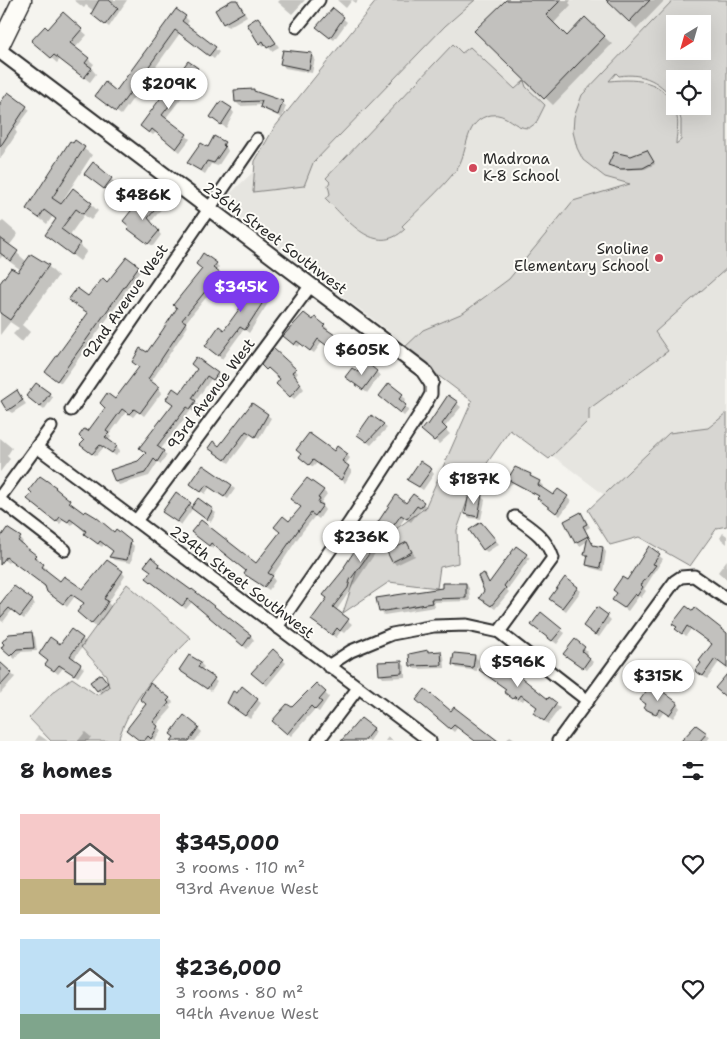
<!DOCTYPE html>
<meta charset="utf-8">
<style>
:root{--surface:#fff;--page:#f6f6f6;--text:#202124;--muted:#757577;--accent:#7c3aed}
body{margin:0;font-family:"Shantell Sans",sans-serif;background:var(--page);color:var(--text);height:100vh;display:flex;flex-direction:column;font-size:19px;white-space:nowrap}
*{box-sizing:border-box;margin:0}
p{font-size:16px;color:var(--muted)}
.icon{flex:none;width:28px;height:28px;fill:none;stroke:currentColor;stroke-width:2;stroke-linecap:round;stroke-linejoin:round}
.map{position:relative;height:741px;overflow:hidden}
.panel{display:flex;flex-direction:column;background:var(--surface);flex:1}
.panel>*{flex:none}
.needle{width:32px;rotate:217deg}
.fabs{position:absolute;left:666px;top:15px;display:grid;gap:10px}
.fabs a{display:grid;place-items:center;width:45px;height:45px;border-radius:0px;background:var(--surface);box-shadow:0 5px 20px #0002;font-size:25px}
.price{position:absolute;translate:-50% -42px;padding:0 11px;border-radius:18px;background:#fff;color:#222;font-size:16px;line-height:32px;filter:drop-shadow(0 1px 2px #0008)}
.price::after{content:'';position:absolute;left:50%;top:30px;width:15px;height:11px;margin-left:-8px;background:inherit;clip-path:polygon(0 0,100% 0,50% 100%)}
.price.current{background:var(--accent);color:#fff}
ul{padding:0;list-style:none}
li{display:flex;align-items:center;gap:15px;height:125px;padding:0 20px}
li span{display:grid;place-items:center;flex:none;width:140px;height:100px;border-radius:0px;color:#555}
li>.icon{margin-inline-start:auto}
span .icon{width:60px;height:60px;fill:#fffc;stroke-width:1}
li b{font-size:21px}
h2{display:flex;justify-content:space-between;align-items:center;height:60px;padding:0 20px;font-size:21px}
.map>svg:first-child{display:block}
.built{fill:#e6e5e0;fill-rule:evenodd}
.green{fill:#d7d6d2;stroke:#81807e;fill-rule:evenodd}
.shadow{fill:#0003}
.building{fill:#c2c1be;stroke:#2b2b2b}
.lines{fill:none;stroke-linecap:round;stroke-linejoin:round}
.minor-casing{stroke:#2b2b2b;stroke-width:15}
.tertiary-casing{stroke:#2b2b2b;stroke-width:18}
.primary-casing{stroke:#2b2b2b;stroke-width:21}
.minor{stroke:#fdfcf7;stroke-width:11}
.tertiary{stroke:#fdfcf7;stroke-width:14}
.primary{stroke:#fdfcf7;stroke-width:18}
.poi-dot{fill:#d1495b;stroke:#fdfcf7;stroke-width:2}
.labels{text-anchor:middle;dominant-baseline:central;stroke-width:4;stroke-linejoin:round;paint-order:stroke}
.poi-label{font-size:15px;fill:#2b2b2b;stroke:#fdfcf7;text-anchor:start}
.street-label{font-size:15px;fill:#2b2b2b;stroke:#fdfcf7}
</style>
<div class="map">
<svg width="727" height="741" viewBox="0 0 727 741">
<rect width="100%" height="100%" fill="#f5f4ef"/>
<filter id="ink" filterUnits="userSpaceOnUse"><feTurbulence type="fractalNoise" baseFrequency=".02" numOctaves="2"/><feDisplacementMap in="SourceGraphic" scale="10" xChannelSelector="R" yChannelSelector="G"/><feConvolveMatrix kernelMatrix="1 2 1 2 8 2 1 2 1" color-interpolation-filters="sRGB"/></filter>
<g filter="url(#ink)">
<path class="built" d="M437,0H727V497L682,554L220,203ZM675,24H702V51H675ZM675,79H702V106H675Z"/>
<g class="green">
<polygon points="377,0 475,0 445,26 313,163 304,186 253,192 255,161 274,128"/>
<path d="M673,0H727V268L655,332L668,351L589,409V420L549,459L510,430L474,482L457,530L458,563L440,567L437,588L389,582L343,613L360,561L389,534L425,508L472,401L403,349L423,330L463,313L509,279L573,201L630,184L605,177L583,160L577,148L573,132L574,117L582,95ZM675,24H702V51H675ZM616,73L619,76C643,72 662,82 675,102V79H702V106H677L681,120V140L676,144C676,136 679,126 677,117C668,80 640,78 609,81Z"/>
<path d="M453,44L462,53L470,47L515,89L524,81L526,87L545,105L536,123L529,128C514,129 507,112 491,115C464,120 469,149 458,167C448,183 417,211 402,226L405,229C375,258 347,219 326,199L330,194L328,185L330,182L326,178Z"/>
<polygon points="727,413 727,526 717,528 690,566 639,537 610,545 588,510 669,433 708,428"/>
<path d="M127,584L191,638C161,667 130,700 118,741H51L29,718L52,693L72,678L97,695L109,687L106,675L81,647Z"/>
</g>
<g class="shadow">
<polygon points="74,0 127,0 109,27 97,18 95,12 86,5 84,8"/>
<polygon points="234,0 239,3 247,16 228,27 224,23"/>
<polygon points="280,0 305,0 292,14 278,2"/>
<polygon points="337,0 358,0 356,3 352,0 346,8"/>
<polygon points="507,0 571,0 569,3 571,5 553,24 567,38 585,19 612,44 553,105 475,31"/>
<polygon points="608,0 665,0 637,29"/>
<polygon points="333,10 347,22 334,40 321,31"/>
<polygon points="63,14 87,35 75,48 94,64 91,68 96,74 90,82 60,59 57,63 38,46"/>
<polygon points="185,17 189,21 186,26 219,52 214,59 180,33 121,115 100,100 116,93"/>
<polygon points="262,22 279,47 272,51 266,45 263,47 260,43"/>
<polygon points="311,54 315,58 312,73 285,68 282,64"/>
<polygon points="188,63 201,73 165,119 190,139 180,152 156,132 153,135 145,129"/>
<polygon points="257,94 282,103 286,106 282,118 265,110 262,105 240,106 236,102"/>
<polygon points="0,107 26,107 30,110 15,130 17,133 0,159"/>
<polygon points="231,109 234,113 226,128 215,120"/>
<polygon points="75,142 92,155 61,203 91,204 98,211 91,220 84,215 69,236 87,251 80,261 47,235 57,220 52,217 47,224 28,209"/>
<polygon points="224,143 228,151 218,166 211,164 205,174 189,163 208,149"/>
<polygon points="648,153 655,164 645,169 623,170 611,166"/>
<polygon points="89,177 111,179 115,183 108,191"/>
<polygon points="159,205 162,208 151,222 161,235 153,246 133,233 137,211"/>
<polygon points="3,221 18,234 9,246 27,262 48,266 58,276 22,325 30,332 22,342 13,334 19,328 10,322 0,335 0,285 21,270 2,256 0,259 0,223"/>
<polygon points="216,264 219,267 216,271 223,277 185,323 188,326 151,382 162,392 144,416 138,411 133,417 126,412 109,435 111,437 108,441 120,450 116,456 104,447 96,456 85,448 85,441 89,433 140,368 147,354"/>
<polygon points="138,266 141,270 124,293 125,294 61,383 50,375 89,314 73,303 88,298"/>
<polygon points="267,280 270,284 265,291 272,297 249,333 244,329 222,359 210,349"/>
<polygon points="313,322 324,325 328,329 326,331 358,353 351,364 322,342 314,353 301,344 298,347 288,339"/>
<polygon points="274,350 298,373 295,377 304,389 294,399 277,384 282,379 263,365"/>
<polygon points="366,364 380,375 367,393 351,380"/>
<polygon points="198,369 217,374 220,377 217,382 211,379 195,402 198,405 194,412 191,410 160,450 167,455 161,464 158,462 149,476 119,485 116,481 147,453 180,395"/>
<polygon points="36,385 53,397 44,410 31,400"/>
<polygon points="389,385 406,399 402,404 409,410 404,416 381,395"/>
<polygon points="17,392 26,404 12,413 8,410"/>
<polygon points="449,397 461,407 444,428 450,434 439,444 423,430 428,427"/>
<polygon points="267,415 271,418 259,439 251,434 229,463 213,451"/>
<polygon points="371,416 387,428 371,445 362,438"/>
<polygon points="0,438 12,448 7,456 10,459 0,472"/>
<polygon points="334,453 347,455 350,458 345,465 352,471 345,483 317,463 313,467 304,460"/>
<polygon points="515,468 539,482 543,486 542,488 553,497 558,490 571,501 560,516 540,497 513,483 495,495 483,478 496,476 504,471 510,478"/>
<polygon points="431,470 434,474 423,490 413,483"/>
<polygon points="40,478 56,488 72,506 130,542 134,546 131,563 114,560 110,557 114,551 104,544 102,547 99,545 74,522 72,525 64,519 60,524 32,503"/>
<polygon points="191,484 231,486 235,489 228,499 210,487 205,494"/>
<polygon points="323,491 327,494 321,502 323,504 322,506 325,510 319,519 315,516 302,532 272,577 275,581 269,590 249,577 247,571 215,546 213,549 196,536 257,565 290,523"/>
<polygon points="413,495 427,507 424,511 421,509 411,522 405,518 386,544 385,543 380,550 378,549 336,611 352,624 344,633 341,631 336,638 316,623 360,551"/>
<polygon points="481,496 485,500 481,519 470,518 466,514"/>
<polygon points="198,499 216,513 211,522 193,508 181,525 167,515 190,504 193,507"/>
<polygon points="581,513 590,527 585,530 594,546 603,548 606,552 603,571 591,568 587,565 589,557 586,554 588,541 580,546 576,542"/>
<polygon points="484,527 499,544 487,552 483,549"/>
<polygon points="723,533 727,536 727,544 720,538"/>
<polygon points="0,535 20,538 23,542 21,545 35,556 39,559 37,561 47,569 45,571 60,583 83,591 122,572 125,576 108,603 111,606 107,613 96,627 82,616 85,604 75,596 67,607 30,574 10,560 8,563 0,557"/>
<polygon points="407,543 415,556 396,565 393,561"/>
<polygon points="516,547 530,558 507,590 509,592 495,609 484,601 486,591 483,575 490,584"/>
<polygon points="650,548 663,559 644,589 646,591 641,598 639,596 628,611 617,603"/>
<polygon points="727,560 727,580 718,572"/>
<polygon points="159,564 161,569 193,591 251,636 254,640 247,649 192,602 186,609 151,582 148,578"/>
<polygon points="466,584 469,588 470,601 434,602 435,607 384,615 380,611"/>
<polygon points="577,588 581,591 566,611 554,602"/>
<polygon points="32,601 35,604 24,619 12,610 3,622 0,620 0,606"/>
<polygon points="686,607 727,635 727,668 719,662 707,679 700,674 713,644 691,629 686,636 674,624"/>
<polygon points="607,616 611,620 599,637 588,630"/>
<polygon points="536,629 561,630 565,633 557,644"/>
<polygon points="31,633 35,637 37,651 20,652 15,659 3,648 5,644"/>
<polygon points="82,639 86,642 73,660 84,668 78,677 63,668 58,674 51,668 60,646"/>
<polygon points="584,648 588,652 585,655 593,662 587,670 568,658"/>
<polygon points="273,651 286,663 267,686 256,676"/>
<polygon points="440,652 444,656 445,668 415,669 412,666 429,654"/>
<polygon points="475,656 478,660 477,671 457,668 454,665"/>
<polygon points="401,662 405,666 405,677 383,678 380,674"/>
<polygon points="498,662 502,665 500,668 560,708 548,724 538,716 538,707 525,698 523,701 519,699 518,701 509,695 507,690 485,674"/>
<polygon points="200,663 204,667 201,670 217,682 211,691 184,673"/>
<polygon points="1,665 15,677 0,694 0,666"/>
<polygon points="104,679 110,687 101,694 98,690"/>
<polygon points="316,684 329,697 319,712 315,709 291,736 278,725"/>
<polygon points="242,688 261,703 250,719 232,706 230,697 233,692 237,695"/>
<polygon points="169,699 173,702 170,706 172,708 156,726 161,730 155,741 152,739 150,741 140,741 148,705"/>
<polygon points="421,703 451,713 454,709 499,741 476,741 458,727 454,732"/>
<polygon points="677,704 680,708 673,718 664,712 660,717 655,713 653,715 645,708"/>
<polygon points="696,726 710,737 707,741 684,741"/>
<polygon points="198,728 202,732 195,741 179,741"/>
<polygon points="373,729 376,732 370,741 347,741"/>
<polygon points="85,732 91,737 88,741 78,741"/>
<polygon points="39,735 48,741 35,741"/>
<polygon points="510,736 518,741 506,741"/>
<polygon points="388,737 393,741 385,741"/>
</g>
<g class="building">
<polygon points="99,0 109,0 118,8 105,25 91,14"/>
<polygon points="232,0 237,0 244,12 223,24 215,10"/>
<polygon points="506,0 561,0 546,15 567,36 585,17 605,36 544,99 474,31"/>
<polygon points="606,0 650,0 629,22"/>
<polygon points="333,8 344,17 330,38 316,27"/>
<polygon points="176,9 186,16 182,21 216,47 209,56 175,30 116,112 95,96 105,82 116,91"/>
<polygon points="63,12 82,29 70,43 89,58 85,63 92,68 84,78 54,55 51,58 31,41 45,26 48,29"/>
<polygon points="258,17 276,43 267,48 263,41 259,44 247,24"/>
<polygon points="283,50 312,53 309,70 280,64"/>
<polygon points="188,61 198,68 162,115 187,134 176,149 152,129 149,133 140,126"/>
<polygon points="254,89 254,91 283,101 278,115 260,107 262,101 235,102 234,90"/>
<polygon points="8,92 27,106 0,147 0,103"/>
<polygon points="221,101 232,108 221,125 210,117"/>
<polygon points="214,136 225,142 223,145 225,147 214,163 207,161 201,171 187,163 201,143 208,147"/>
<polygon points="75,140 85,147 52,198 61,204 73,188 92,203 83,214 76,209 61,229 80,243 72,255 45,235 56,219 44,210 39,218 26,209 70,141 73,143"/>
<polygon points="647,150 654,162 643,168 620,169 608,165 614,152 631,156"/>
<polygon points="93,162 112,178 104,189 84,174"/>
<polygon points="150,196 160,204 148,218 159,231 148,244 128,229 130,227 123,221 134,207 137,209"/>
<polygon points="0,238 18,251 11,261 0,253"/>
<polygon points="203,253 217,263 213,268 220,273 182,320 186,322 148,379 159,387 140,413 134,409 129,414 122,409 106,431 109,433 105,437 117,446 112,453 100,445 92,454 80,445 84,441 79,436 84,429 88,431 105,408 100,403 107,393 115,399 139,367 132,362 140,348 147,352 162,331 177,308 173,305 202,269 196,264"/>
<polygon points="31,254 49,265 10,320 0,313 0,283 11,268 18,272"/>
<polygon points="127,257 139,266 57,381 45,372 88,313 68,300 77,288 88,296 103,278 107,282"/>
<polygon points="255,270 268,279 262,287 269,293 245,330 240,327 218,356 205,346 219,326 224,330 250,294 242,288"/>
<polygon points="304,313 313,320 315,317 325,325 323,327 356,349 347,361 318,339 310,351 297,341 294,345 283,336"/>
<polygon points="273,348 296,369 292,372 301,384 290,397 276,384 280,379 268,368 266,370 261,365"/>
<polygon points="196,357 218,373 213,380 207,376 192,398 196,401 190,409 187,407 157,446 164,451 157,462 154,459 145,473 115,482 110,470 138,461 146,453 139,448 173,404 166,399 173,388 180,393 197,369 191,364"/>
<polygon points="366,362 377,371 363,390 345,377 352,368 358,372"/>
<polygon points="36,383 50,393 40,407 26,396"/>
<polygon points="389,383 403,394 399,399 406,405 400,413 379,396"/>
<polygon points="17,390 23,400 7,411 1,401"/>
<polygon points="448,395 458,402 442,424 447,429 434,441 421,430 426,424 428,425"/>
<polygon points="252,403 268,414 255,437 246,431 225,460 208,448 213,441 219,446"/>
<polygon points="371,415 384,424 367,442 357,435"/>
<polygon points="309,433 334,451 337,446 348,454 342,461 349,466 341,480 313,460 309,465 299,457 301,454 296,450"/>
<polygon points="420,461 432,469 419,487 407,480"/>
<polygon points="203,465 232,485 224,497 206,485 201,492 190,484"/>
<polygon points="515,467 531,474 530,476 540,481 538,485 553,495 558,489 568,496 556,513 537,498 539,496 509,480 490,490 482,478 492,471 495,475 504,470 509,477"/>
<polygon points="40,476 56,487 55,488 70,500 69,502 84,513 86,511 96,517 114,532 116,529 131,541 127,560 109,557 113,551 100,541 98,544 94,541 84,534 86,531 70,519 68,522 60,517 56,522 27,499 32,493 29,490"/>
<polygon points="307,478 324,490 318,498 320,499 318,503 323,505 315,516 311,513 299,529 268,573 273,576 264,587 244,574 246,571 211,543 209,546 191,532 201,520 256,563 280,532 274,527 283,516 289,521 301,507 290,499"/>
<polygon points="176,492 191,503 177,522 162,512"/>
<polygon points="469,493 482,495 478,517 465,514"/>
<polygon points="413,494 424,502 420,508 417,506 407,519 401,515 382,542 381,540 375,548 374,547 350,580 348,588 333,607 349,619 340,631 337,628 332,635 311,620 327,598 323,595 345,568 344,567 357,547 360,549 396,495 406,503"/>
<polygon points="198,498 213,509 207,520 191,508"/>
<polygon points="581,512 587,524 583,526 593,545 603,547 600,568 586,565 588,555 584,555 588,536 575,543 564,521"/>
<polygon points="481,522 496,540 483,550 469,530"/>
<polygon points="7,528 21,537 18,541 36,555 34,557 44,564 42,567 60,581 64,576 83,589 107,560 123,571 104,599 108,601 103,610 91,624 77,612 84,603 71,594 63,604 47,592 45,586 6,557 0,565 0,538"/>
<polygon points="407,542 412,552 392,562 387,552"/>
<polygon points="516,546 527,554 504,586 506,588 491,606 479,598 484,591 478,576 484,573 489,583"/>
<polygon points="649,546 660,554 653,564 656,565 641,585 643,587 637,596 635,594 624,608 612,600 617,593 613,590 622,577 627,580"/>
<polygon points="151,557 159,564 158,566 191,590 192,589 251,635 243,646 188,599 182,606 146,578 151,571 144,566"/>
<polygon points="565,577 578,587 562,608 549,599"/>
<polygon points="442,583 466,583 466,598 431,599 432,603 379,612 376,598 442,588"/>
<polygon points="14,586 33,600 20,617 9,608 0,618 0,604"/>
<polygon points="686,606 693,611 695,608 727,633 727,668 715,659 703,676 695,671 701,663 699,661 712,644 687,626 682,634 675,629 677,627 672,624"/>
<polygon points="597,607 608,615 595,635 583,626"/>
<polygon points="541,612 562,629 552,641 531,625"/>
<polygon points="71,629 83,638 70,656 81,664 74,675 59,665 54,671 45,665 48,661 39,654 50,637 60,644"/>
<polygon points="32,632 34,648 17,649 10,656 1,648 4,644 2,642 9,634"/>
<polygon points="575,639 585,647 582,651 590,658 583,668 563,654"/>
<polygon points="273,649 284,659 263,683 251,673"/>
<polygon points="428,650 428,652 441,651 442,665 410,666 409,654"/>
<polygon points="454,653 475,655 473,668 452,665"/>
<polygon points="189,655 201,662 198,667 215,678 207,689 179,670"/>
<polygon points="491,655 499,661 497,664 515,677 517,674 548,699 549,697 557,703 544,721 533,713 537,707 521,695 518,699 515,696 513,699 504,692 506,689 479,670"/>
<polygon points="402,661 402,673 379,675 378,662"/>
<polygon points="0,662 12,673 0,686"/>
<polygon points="101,674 108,683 97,691 90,682"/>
<polygon points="727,674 727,698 715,688"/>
<polygon points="150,683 170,698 167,701 169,703 153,722 158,726 151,739 148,736 144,741 140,741 126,730 146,704 140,699"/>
<polygon points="316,683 326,692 319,700 322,702 315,710 311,706 287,734 272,721 287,704 292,707"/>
<polygon points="242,686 258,699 245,716 227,703 233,691 237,693"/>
<polygon points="649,687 655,692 658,688 678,703 669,715 660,709 656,714 643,708 646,704 640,700"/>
<polygon points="425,689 451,711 454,707 498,741 475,741 454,725 450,729 416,700"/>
<polygon points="184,715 199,727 189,741 171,741 174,737 170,734"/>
<polygon points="361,718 374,728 364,741 341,741"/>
<polygon points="696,725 707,733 700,741 681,741"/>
</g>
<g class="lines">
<g class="minor-casing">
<g id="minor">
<polyline points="297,27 319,0"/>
<polyline points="71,410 257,139"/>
<polyline points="37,447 430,741"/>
<polyline points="0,497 51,427"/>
<polyline points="0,500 65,550"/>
<polyline points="136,521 311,285"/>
<polyline points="277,627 349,523 421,412 431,394 431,382"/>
<path d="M499,632L553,558C546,537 532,529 515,517"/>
<polyline points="328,666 351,651 392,634 434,626 467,625 499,632 588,701"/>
<polyline points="318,741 358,688"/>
<polyline points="558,741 675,581 681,577 694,576 727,599"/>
</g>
</g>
<g class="tertiary-casing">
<polyline id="tertiary" points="0,51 423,370 431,382"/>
</g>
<g class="primary-casing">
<polyline id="primary" points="0,45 22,0"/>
</g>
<use href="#minor" class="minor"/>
<use href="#tertiary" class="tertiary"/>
<use href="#primary" class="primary"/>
</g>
</g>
<g class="poi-dot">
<circle cx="473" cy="168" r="5"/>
<circle cx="659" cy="258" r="5"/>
</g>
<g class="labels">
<g class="poi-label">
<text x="483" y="159">Madrona<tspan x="483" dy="17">K-8 School</tspan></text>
<text x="649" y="249" text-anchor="end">Snoline<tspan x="649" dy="17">Elementary School</tspan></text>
</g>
<g class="street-label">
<text transform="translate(275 238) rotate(37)">236th Street Southwest</text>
<text transform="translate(125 302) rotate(-55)">92nd Avenue West</text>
<text transform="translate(211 394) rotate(-53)">93rd Avenue West</text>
<text transform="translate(242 582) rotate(37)">234th Street Southwest</text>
</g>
</g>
</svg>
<div class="fabs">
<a><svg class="needle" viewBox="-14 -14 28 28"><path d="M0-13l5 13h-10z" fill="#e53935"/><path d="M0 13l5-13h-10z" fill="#757577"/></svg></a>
<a><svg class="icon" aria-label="locate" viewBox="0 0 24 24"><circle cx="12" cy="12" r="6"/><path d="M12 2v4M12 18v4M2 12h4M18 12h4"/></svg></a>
</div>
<b class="price" style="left:169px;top:110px">$209K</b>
<b class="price" style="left:143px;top:221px">$486K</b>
<b class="price current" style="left:241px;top:313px">$345K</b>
<b class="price" style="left:362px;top:376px">$605K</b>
<b class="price" style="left:474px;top:505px">$187K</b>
<b class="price" style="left:361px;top:563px">$236K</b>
<b class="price" style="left:518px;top:688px">$596K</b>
<b class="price" style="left:658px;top:702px">$315K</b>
</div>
<section class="panel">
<h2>8 homes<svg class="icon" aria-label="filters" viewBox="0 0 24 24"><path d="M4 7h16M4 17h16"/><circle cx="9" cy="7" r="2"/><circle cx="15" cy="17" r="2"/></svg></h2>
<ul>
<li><span style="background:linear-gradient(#f6c9c9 65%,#c2b280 0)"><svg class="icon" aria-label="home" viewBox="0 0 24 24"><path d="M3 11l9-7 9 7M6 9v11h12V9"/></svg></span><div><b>$345,000</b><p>3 rooms · 110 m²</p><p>93rd Avenue West</p></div><svg class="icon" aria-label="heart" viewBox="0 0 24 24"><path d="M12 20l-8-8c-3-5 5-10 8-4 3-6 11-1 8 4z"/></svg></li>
<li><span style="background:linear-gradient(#bfe0f5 75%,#7fa58c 0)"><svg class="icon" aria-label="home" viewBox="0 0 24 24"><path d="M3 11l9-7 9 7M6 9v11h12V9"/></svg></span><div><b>$236,000</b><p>3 rooms · 80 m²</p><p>94th Avenue West</p></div><svg class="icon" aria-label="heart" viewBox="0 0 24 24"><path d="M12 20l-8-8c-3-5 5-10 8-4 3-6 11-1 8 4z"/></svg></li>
</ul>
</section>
